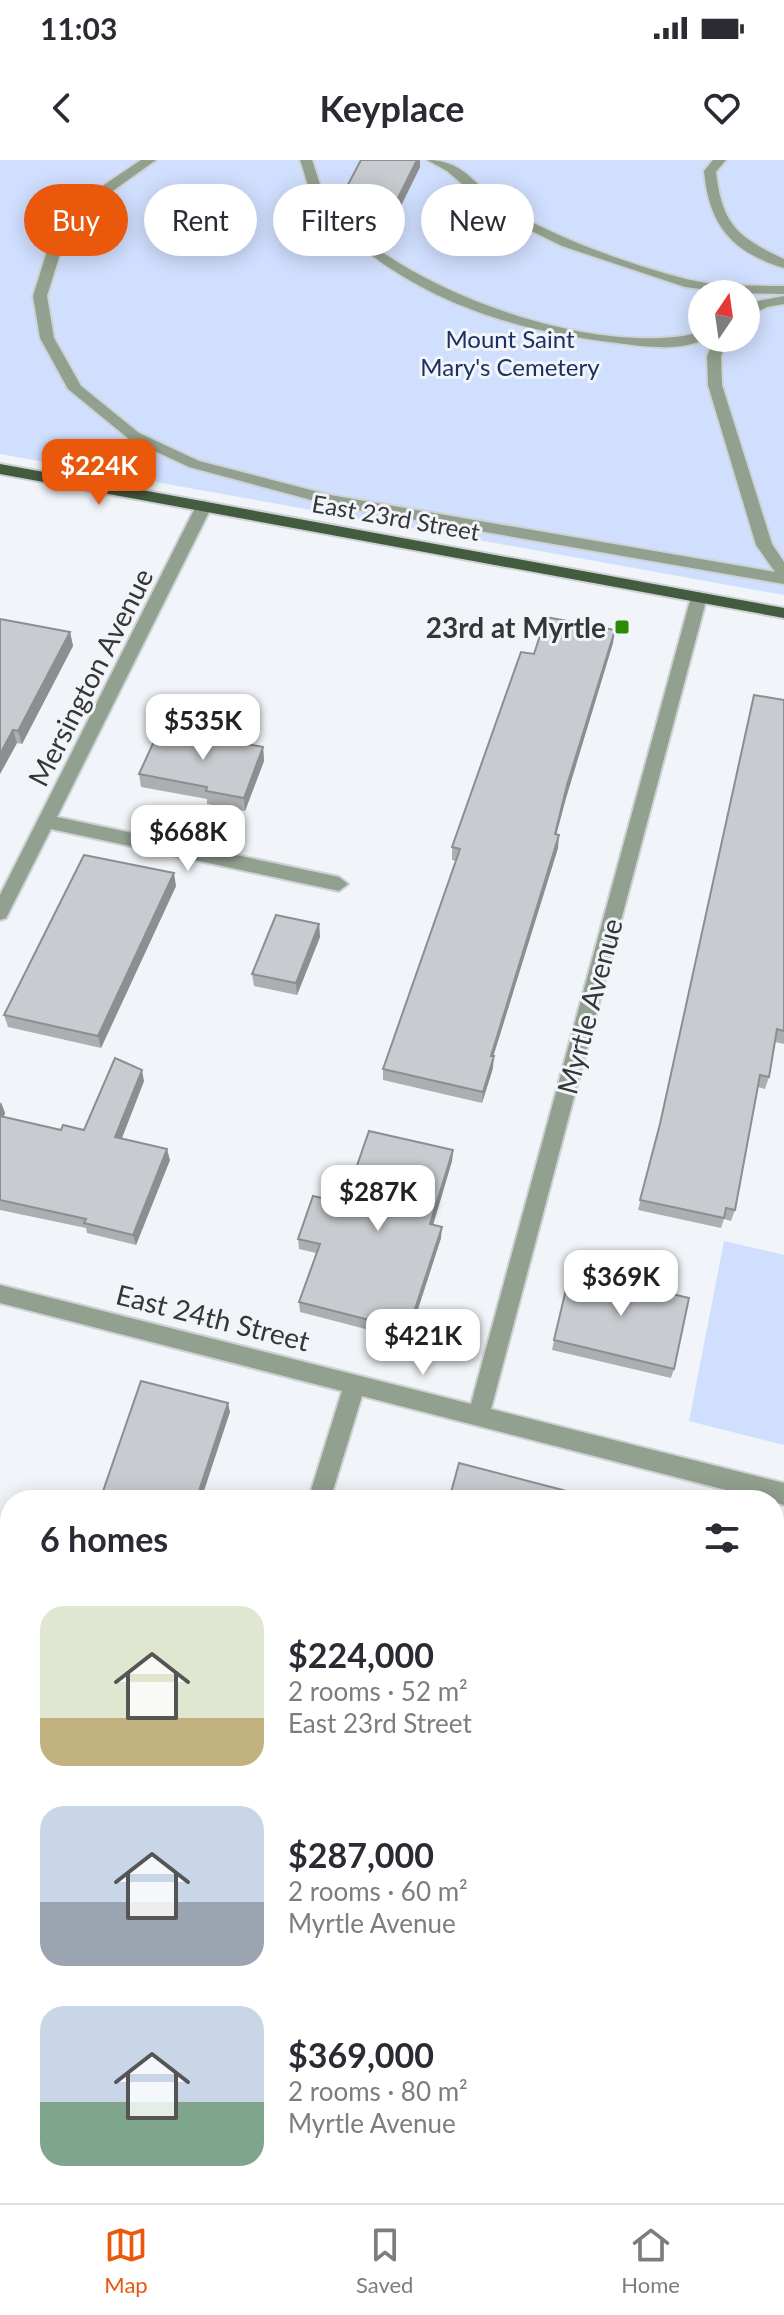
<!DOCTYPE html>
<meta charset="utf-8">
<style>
:root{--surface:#fff;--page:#f2f2f3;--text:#2b2b33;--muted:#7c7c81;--line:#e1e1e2;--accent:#ea580c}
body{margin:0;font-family:Lato,sans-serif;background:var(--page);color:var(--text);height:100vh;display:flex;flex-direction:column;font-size:30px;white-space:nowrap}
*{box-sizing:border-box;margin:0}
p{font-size:26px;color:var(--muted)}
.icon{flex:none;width:44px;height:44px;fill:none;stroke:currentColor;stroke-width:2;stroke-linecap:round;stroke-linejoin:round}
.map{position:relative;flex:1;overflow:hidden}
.details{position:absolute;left:0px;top:1330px;width:784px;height:714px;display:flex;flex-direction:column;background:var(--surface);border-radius:32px 32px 0 0;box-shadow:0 4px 20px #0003}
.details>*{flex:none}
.hud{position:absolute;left:24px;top:24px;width:736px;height:72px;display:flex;gap:16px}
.needle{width:52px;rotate:13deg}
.fabs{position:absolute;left:688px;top:120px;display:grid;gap:16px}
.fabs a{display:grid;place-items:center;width:72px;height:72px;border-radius:50%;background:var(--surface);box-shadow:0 4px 20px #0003;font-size:40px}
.price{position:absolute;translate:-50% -68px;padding:0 18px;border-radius:16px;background:#fff;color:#222;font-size:26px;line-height:52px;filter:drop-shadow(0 2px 4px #0008)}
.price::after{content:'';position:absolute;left:50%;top:48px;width:24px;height:18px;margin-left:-12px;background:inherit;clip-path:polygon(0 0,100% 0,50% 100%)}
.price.active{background:var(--accent);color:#fff}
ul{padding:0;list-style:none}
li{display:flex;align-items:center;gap:24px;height:200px;padding:0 40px}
li span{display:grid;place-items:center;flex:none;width:224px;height:160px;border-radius:24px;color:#555}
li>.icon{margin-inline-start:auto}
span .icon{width:96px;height:96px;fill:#fffc;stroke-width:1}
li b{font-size:34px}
h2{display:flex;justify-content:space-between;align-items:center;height:96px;padding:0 40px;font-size:34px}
.tag{padding:0 28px;border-radius:36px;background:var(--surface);box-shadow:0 4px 20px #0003;font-size:28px;line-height:72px}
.tag.active{background:var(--accent);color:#fff}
.status{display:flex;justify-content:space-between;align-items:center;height:56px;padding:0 40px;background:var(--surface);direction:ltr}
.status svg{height:22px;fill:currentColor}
header{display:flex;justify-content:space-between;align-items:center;height:104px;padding:0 40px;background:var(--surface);font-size:36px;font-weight:700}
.menu{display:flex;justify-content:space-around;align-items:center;height:112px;border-top:2px solid var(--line);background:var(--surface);font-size:22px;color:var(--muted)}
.menu a{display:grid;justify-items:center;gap:4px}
.menu .active{color:var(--accent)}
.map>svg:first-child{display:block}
.green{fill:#d0dffe;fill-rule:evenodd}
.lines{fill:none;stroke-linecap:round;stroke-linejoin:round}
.minor-casing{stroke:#cfd2d5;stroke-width:4}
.major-casing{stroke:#cfd2d5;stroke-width:4}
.minor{fill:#92a08f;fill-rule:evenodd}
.major{fill:#435b3e;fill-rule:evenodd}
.wall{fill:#acafb2}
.shaded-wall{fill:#8c8e91}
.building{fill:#c8cbcf;stroke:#8c8e91;stroke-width:2}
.poi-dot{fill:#298c04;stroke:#f1f4f8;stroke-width:3}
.labels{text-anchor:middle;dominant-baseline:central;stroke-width:6;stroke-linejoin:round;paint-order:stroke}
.far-park-label{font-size:24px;fill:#1c3064;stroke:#f1f4f8}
.far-street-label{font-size:24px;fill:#353638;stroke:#f1f4f8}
.poi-label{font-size:28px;font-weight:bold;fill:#353638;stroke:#f1f4f8;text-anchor:end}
.street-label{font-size:28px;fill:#353638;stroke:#f1f4f8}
</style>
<div class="status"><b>11:03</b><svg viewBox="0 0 49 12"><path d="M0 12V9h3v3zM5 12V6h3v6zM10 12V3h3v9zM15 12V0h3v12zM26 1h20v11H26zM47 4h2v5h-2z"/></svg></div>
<header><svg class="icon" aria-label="back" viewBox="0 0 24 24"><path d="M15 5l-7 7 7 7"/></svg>Keyplace<svg class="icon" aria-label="heart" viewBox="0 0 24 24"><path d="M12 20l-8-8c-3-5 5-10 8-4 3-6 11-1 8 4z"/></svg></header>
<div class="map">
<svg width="784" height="2043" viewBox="0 0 784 2043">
<rect width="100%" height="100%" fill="#f1f4f8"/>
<g class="green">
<path d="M0,0H784V435L0,294ZM702,134H746V178H702Z"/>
<polygon points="724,1081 784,1095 784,1285 689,1261"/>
</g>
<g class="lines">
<g class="minor-casing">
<g id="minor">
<polygon points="141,0 156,0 93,45 61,91 47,136 54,178 81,226 139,273 199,301 330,335 775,412 756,385 708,225 707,196 715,178 729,178 721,196 722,225 772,384 784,402 784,424 330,345 189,307 129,279 68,229 40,178 33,136 47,91 83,39"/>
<path d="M300,0H312C318,16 322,37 333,50C404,131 598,200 702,172V178H708C680,192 647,187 617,183C524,172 436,147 362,88C349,78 335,68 324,56C310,41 307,19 300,0Z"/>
<path d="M427,0C467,0 477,30 508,49C556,78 631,105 686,119C717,127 752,125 784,126V134L733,133L685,127L562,86L497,54L447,11Z"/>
<path d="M713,0H726L716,12C722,64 737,77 784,99V108C731,92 709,65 704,11Z"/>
<polygon points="784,136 784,144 767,147 746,157 746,147 758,141"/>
<polygon points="204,341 212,346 57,657 339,717 348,724 339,731 51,669 6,758 0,760 0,735 196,346"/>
<polygon points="699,432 707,437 491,1249 784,1323 784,1345 362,1236 330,1340 308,1340 342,1231 0,1143 0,1125 471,1244 691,437"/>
<polygon points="89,2034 117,2034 115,2043 87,2043"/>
</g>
</g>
<g class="major-casing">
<polygon id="major" points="0,304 784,448 784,458 0,314"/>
</g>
<use href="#minor" class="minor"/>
<use href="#major" class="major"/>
</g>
<g class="wall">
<polygon points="420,7 395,58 342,50 342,36"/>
<polygon points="0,459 70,472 73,486 22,584 17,583 0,614"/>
<polygon points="613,483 566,638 556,675 558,688 493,896 493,908 482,943 383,920 383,909 456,701 452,700 452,687"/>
<polygon points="784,540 784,884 775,882 769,917 765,929 758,927 735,1050 731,1061 724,1059 721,1068 638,1050 658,972"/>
<polygon points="263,587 264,601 245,651 207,644 207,639 141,627 139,614"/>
<polygon points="176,726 101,888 8,867 4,855"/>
<polygon points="319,764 320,777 297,835 254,826 252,814"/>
<polygon points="144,921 122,978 170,1000 136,1085 87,1073 86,1068 0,1050 0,942 5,953 4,957 61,970 84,970"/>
<polygon points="453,990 452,1001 433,1065 441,1078 408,1180 300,1152 299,1142 316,1093 299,1089 298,1079 344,1043"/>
<polygon points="626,1123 674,1209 671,1218 552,1190 554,1180"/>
<polygon points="783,1382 784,1382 784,1453 774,1451 774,1421 779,1390"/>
<polygon points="784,1532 784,1600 775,1597"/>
<polygon points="784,1637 784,1771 774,1768 774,1714"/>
<polygon points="736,2034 774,2034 784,2043 734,2043"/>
</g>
<g class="shaded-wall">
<polygon points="417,0 420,0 420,7 395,58 395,44"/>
<polygon points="615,470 613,483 566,638 553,687 555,674 567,625"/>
<polygon points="70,472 73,486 22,584 18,571"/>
<polygon points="13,570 17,583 0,614 0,594"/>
<polygon points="263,587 264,601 245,651 244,638"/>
<polygon points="559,675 558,688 490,907 491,896"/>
<polygon points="174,713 176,726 101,888 98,876"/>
<polygon points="319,764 320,777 297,835 296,823"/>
<polygon points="494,896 493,908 482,943 483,932"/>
<polygon points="142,910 144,921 118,988 115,977"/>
<polygon points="1,942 5,953 0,965 0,945"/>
<polygon points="167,989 170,1000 136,1085 133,1075"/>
<polygon points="453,990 452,1001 430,1075 430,1064"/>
<polygon points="442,1067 441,1078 408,1180 408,1170"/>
<polygon points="228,1243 230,1252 201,1340 196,1340"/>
<polygon points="10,1903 10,1920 0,1950 0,1933"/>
</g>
<g class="building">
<polygon points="361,0 417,0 395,44 342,36"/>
<polygon points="546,457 615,470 567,625 555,674 559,675 491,896 494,896 483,932 383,909 460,689 452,687 521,492 534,494"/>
<polygon points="0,459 70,472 18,571 13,570 0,594"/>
<polygon points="754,535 784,540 784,871 777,869 769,917 760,915 735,1050 726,1048 724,1058 640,1040 660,964"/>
<polygon points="160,568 263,587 244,638 206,631 207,627 139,614"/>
<polygon points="84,695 174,713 98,876 4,855"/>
<polygon points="276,755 319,764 296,823 252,814"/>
<polygon points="115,898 142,910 115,977 167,989 133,1075 84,1063 86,1059 0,1040 0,956 61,970 63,965 84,970"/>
<polygon points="369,971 453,990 430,1064 442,1067 408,1170 299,1142 320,1084 298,1079 313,1036 344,1043"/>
<polygon points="572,1104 627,1117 626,1123 689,1138 674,1209 554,1180"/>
<polygon points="141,1221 228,1243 196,1340 100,1340"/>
<polygon points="459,1303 601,1340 449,1340"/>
<polygon points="783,1382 784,1382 784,1445 774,1442"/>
<polygon points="10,1559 10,1903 0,1933 0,1584"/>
<polygon points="784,1563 784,1593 780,1592"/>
<polygon points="784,1672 784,1766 774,1763 774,1750"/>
<polygon points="774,1906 784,1909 784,2043 740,2043 741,2034 774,2034"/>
<polygon points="264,2034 402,2034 400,2043 262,2043"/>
</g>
<rect class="poi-dot" x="614" y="459" width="16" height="16" rx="4"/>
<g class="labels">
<g class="far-park-label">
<text x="510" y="178">Mount Saint<tspan x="510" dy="28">Mary's Cemetery</tspan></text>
</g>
<g class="far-street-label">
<text transform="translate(396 357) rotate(10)">East 23rd Street</text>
</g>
<g class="poi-label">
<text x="606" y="467">23rd at Myrtle</text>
</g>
<g class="street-label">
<text transform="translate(90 517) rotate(-63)">Mersington Avenue</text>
<text transform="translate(589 846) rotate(-75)">Myrtle Avenue</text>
<text transform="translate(213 1157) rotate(14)">East 24th Street</text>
</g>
</g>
</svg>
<div class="fabs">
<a><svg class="needle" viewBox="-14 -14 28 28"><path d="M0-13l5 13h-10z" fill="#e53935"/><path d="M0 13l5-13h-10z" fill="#7c7c81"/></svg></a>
</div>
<b class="price active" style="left:99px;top:347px">$224K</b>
<b class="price" style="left:203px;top:602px">$535K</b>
<b class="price" style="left:188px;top:713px">$668K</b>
<b class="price" style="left:378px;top:1073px">$287K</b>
<b class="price" style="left:621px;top:1158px">$369K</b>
<b class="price" style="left:423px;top:1217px">$421K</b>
<div class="hud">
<a class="tag active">Buy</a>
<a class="tag">Rent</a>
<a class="tag">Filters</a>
<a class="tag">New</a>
</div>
<section class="details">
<h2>6 homes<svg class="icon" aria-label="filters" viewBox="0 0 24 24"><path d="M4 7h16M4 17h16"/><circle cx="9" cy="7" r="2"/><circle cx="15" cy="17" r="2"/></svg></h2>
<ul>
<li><span style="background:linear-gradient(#dfe7d0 70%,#c2b280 0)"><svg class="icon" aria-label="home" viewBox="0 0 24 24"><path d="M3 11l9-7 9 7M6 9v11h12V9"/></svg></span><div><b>$224,000</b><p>2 rooms · 52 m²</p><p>East 23rd Street</p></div></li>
<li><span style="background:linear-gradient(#c9d6e8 60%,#9aa5b1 0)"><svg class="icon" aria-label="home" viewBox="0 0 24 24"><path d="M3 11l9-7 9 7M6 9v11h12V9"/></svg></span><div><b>$287,000</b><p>2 rooms · 60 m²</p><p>Myrtle Avenue</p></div></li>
<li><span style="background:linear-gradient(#c9d6e8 60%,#7fa58c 0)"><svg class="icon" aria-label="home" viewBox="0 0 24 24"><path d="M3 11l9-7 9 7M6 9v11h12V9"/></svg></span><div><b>$369,000</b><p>2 rooms · 80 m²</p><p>Myrtle Avenue</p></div></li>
</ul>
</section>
</div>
<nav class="menu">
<a class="active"><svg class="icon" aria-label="map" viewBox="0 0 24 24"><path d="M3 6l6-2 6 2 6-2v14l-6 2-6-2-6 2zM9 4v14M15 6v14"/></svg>Map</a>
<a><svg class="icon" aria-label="saved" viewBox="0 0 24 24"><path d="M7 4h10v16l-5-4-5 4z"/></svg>Saved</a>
<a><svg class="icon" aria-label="home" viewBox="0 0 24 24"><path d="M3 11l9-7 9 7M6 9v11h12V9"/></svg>Home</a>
</nav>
